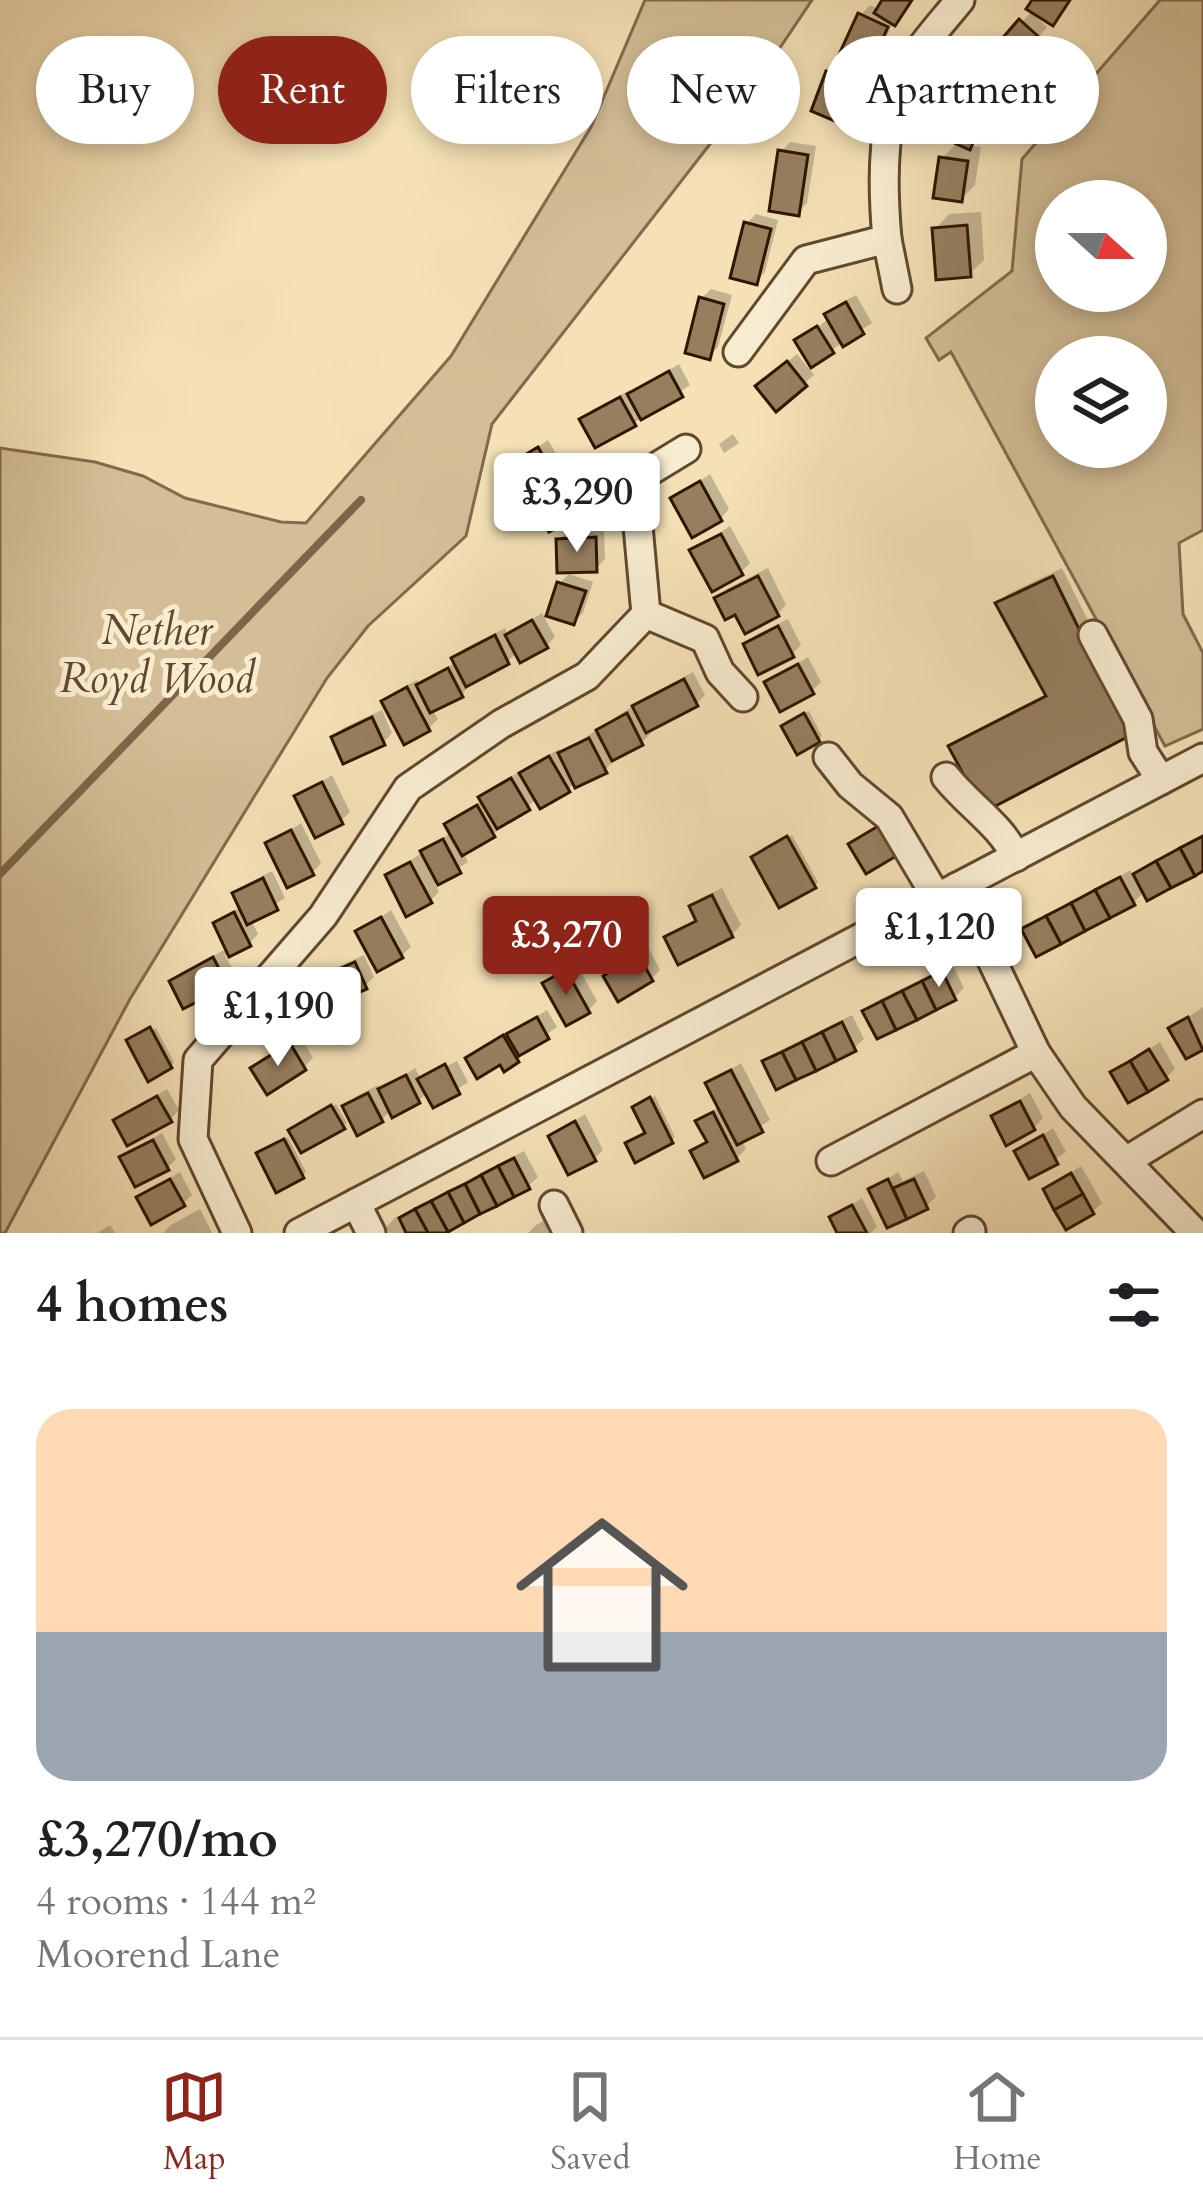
<!DOCTYPE html>
<meta charset="utf-8">
<style>
:root{--surface:#fff;--page:#f2f2f2;--text:#202124;--muted:#757577;--line:#e0e0e0;--accent:#8f2418}
body{margin:0;font-family:Cardo,serif;background:var(--page);color:var(--text);height:100vh;display:flex;flex-direction:column;font-size:45px;white-space:nowrap}
*{box-sizing:border-box;margin:0}
p{font-size:39px;color:var(--muted)}
.icon{flex:none;width:66px;height:66px;fill:none;stroke:currentColor;stroke-width:2;stroke-linecap:round;stroke-linejoin:round}
.map{position:relative;height:1233px;overflow:hidden}
.sheet{display:flex;flex-direction:column;background:var(--surface);flex:1}
.sheet>*{flex:none}
.banner{position:absolute;left:36px;top:36px;width:1131px;height:108px;display:flex;gap:24px}
.needle{width:78px;rotate:111deg}
.controls{position:absolute;left:1035px;top:180px;display:grid;gap:24px}
.controls a{display:grid;place-items:center;width:132px;height:132px;border-radius:50%;background:var(--surface);box-shadow:0 6px 18px #0003;font-size:60px}
.price{position:absolute;translate:-50% -102px;padding:0 27px;border-radius:12px;background:#fff;color:#222;font-size:39px;line-height:78px;filter:drop-shadow(0 3px 6px #0008)}
.price::after{content:'';position:absolute;left:50%;top:72px;width:36px;height:27px;margin-left:-18px;background:inherit;clip-path:polygon(0 0,100% 0,50% 100%)}
.price.current{background:var(--accent);color:#fff}
ul{padding:0;list-style:none}
li{display:grid;align-content:center;gap:24px;height:636px;padding:0 36px}
li+li{border-top:3px solid var(--line)}
li span{display:grid;place-items:center;height:372px;border-radius:36px;color:#555}
li>.icon{margin-inline-start:auto}
span .icon{width:216px;height:216px;fill:#fffc;stroke-width:1}
li b{font-size:51px}
h2{display:flex;justify-content:space-between;align-items:center;height:144px;padding:0 36px;font-size:51px}
.chip{padding:0 42px;border-radius:54px;background:var(--surface);box-shadow:0 6px 18px #0003;font-size:42px;line-height:108px}
.chip.current{background:var(--accent);color:#fff}
.dock{display:flex;justify-content:space-around;align-items:center;height:168px;border-top:3px solid var(--line);background:var(--surface);font-size:33px;color:var(--muted)}
.dock a{display:grid;justify-items:center;gap:6px}
.dock .current{color:var(--accent)}
.map>svg:first-child{display:block}
.green{fill:#d3be97;stroke:#826a4c;stroke-width:3;fill-rule:evenodd}
.shadow{fill:#0003}
.lines{fill:none;stroke-linecap:round;stroke-linejoin:round}
.stream{stroke:#7d6648;stroke-width:8}
.building{fill:#967f5f;stroke:#301500;stroke-width:3}
.minor-casing{stroke:#61482e;stroke-width:33}
.minor{stroke:#f8ecd0;stroke-width:27}
.labels{text-anchor:middle;dominant-baseline:central;stroke-width:10;stroke-linejoin:round;paint-order:stroke}
.park-label{font-size:42px;font-style:italic;fill:#61482d;stroke:#f8ecd0}
</style>
<div class="map">
<svg width="1203" height="1233" viewBox="0 0 1203 1233">
<rect width="100%" height="100%" fill="#f4e1b6"/>
<filter id="stains"><feTurbulence type="fractalNoise" baseFrequency=".00167" numOctaves="4"/><feColorMatrix values="0 0 0 0 .2 0 0 0 0 .09 0 0 0 0 .02 0 0 0 .5 -.17"/></filter>
<radialGradient id="worn" r=".72"><stop offset=".6" stop-color="#630" stop-opacity="0"/><stop offset="1" stop-color="#630" stop-opacity=".3"/></radialGradient>
<g class="green">
<polygon points="645,0 812,0 749,94 492,424 466,536 368,626 327,678 130,999 5,1233 0,1233 0,448 95,462 143,476 185,498 281,522 306,523 451,356 591,127"/>
<path d="M1160,0H1203V530L1179,543L1183,614L1203,653V729L1165,746L951,352L939,360L926,338L1012,271L1022,159ZM1056,201H1146V291H1056ZM1056,357H1146V447H1056Z"/>
</g>
<g class="shadow">
<polygon points="886,0 912,0 893,22 875,62 865,72 861,69 846,109 837,118 829,72 839,62 861,15 870,5 880,10"/>
<polygon points="1035,0 1070,0 1061,13 1034,15 1047,27 1020,58 1024,60 993,97 997,99 983,132 970,146 981,147 975,185 961,199 942,158 958,142 962,105 976,91 991,61 1001,51 998,49 1033,10"/>
<polygon points="790,142 816,146 807,203 798,212 781,152"/>
<polygon points="981,212 984,260 969,274 935,229 949,214"/>
<polygon points="756,214 778,220 765,272 756,281 746,224"/>
<polygon points="711,289 732,295 718,347 709,356 702,298"/>
<polygon points="856,295 872,323 812,363 798,341 830,318 837,305"/>
<polygon points="797,354 814,375 776,407 768,378"/>
<polygon points="679,364 690,385 634,423 583,419 592,410 630,390 632,393"/>
<polygon points="733,434 739,443 724,453 719,444"/>
<polygon points="548,440 564,467 527,492 512,465"/>
<polygon points="710,474 729,509 720,519 674,499"/>
<polygon points="577,475 591,501 582,510 535,502"/>
<polygon points="730,526 750,563 741,572 693,551"/>
<polygon points="604,529 605,559 596,569 559,540 568,531"/>
<polygon points="768,568 786,605 777,614 736,611 717,599 727,589"/>
<polygon points="1062,568 1139,724 952,747 961,738 1048,693 999,603 1008,594"/>
<polygon points="569,574 593,582 583,613 573,622 560,583"/>
<polygon points="542,613 555,637 546,646 517,652 508,661 469,682 470,685 461,695 432,709 438,719 428,729 385,701 394,692 417,680 420,685 456,662 455,658 464,649 505,628 508,636"/>
<polygon points="788,619 801,645 792,654 746,644 756,635"/>
<polygon points="808,657 821,682 812,691 768,682"/>
<polygon points="693,672 705,695 696,704 649,729 651,733 642,742 613,757 614,761 605,770 575,782 568,790 537,799 493,834 463,852 468,862 435,884 439,892 430,901 388,876 452,832 448,825 483,800 491,788 559,749 562,753 645,698"/>
<polygon points="382,710 392,733 383,743 334,738 343,728"/>
<polygon points="809,711 822,736 818,740 788,722"/>
<polygon points="332,775 350,812 341,821 298,797"/>
<polygon points="301,823 321,863 312,873 269,844"/>
<polygon points="792,835 818,882 814,886 758,853"/>
<polygon points="1203,837 1203,868 1145,891 1133,903 1025,930 1034,920 1101,889 1130,870 1134,877 1146,865"/>
<polygon points="272,871 285,898 251,920 258,934 249,944 225,955 235,974 226,983 172,981 182,972 228,948 216,924 241,906 235,894 245,885"/>
<polygon points="722,888 741,925 732,935 667,938 698,918 693,907 702,898"/>
<polygon points="391,910 411,947 401,956 359,932"/>
<polygon points="649,949 660,970 651,979 607,976"/>
<polygon points="364,955 374,977 365,986 313,983 322,974"/>
<polygon points="576,963 597,1001 588,1011 545,984"/>
<polygon points="952,964 964,988 955,997 866,1011 875,1002"/>
<polygon points="1203,1007 1203,1046 1187,1055 1172,1028"/>
<polygon points="547,1010 557,1027 526,1049 518,1060 469,1059"/>
<polygon points="852,1015 864,1039 854,1048 766,1062 775,1053"/>
<polygon points="156,1028 174,1062 171,1066 130,1041"/>
<polygon points="300,1036 313,1058 304,1067 254,1068"/>
<polygon points="1160,1042 1175,1069 1166,1078 1114,1073"/>
<polygon points="457,1061 468,1082 434,1104 427,1092 419,1101 391,1110 381,1120 346,1106 355,1097 378,1085 381,1091 415,1068 421,1079"/>
<polygon points="741,1063 770,1120 741,1139 746,1149 737,1158 694,1151 709,1139 699,1121 720,1106 709,1083"/>
<polygon points="167,1089 179,1110 170,1120 116,1121"/>
<polygon points="1030,1093 1043,1118 1034,1128 994,1117"/>
<polygon points="655,1096 675,1137 671,1141 648,1132 639,1104"/>
<polygon points="336,1104 347,1123 343,1126 295,1127"/>
<polygon points="585,1114 603,1150 594,1159 551,1136"/>
<polygon points="1053,1128 1066,1152 1030,1175 1018,1151"/>
<polygon points="162,1133 176,1159 167,1168 123,1157"/>
<polygon points="288,1137 306,1172 302,1176 263,1150"/>
<polygon points="524,1151 538,1177 528,1186 438,1233 389,1233 386,1227 395,1218"/>
<polygon points="1081,1166 1102,1203 1092,1212 1047,1189"/>
<polygon points="924,1171 936,1197 926,1206 888,1224 871,1190 898,1172 903,1181"/>
<polygon points="180,1172 192,1195 183,1204 140,1198"/>
<polygon points="862,1198 877,1227 871,1233 841,1233 833,1218"/>
<polygon points="200,1209 212,1233 163,1233 171,1225"/>
<polygon points="558,1213 568,1233 528,1233 536,1225"/>
<polygon points="110,1225 115,1233 97,1233"/>
</g>
<g class="lines">
<polyline class="stream" points="0,874 361,500"/>
</g>
<g class="building">
<polygon points="882,0 912,0 895,26 874,13"/>
<polygon points="1032,0 1070,0 1053,26 1026,9"/>
<polygon points="858,13 888,27 866,75 836,61"/>
<polygon points="1019,19 1040,38 1014,67 993,49"/>
<polygon points="989,59 1012,76 990,105 967,88"/>
<polygon points="826,71 853,81 837,122 811,111"/>
<polygon points="960,103 985,114 970,150 945,139"/>
<polygon points="778,150 808,155 799,216 769,211"/>
<polygon points="939,157 968,161 962,202 933,198"/>
<polygon points="744,222 771,229 757,285 730,278"/>
<polygon points="967,225 971,277 936,280 932,228"/>
<polygon points="699,297 724,304 710,360 685,353"/>
<polygon points="846,302 864,334 843,347 824,314"/>
<polygon points="817,326 834,353 811,368 794,340"/>
<polygon points="787,361 807,386 776,412 755,386"/>
<polygon points="669,371 683,397 641,420 627,394"/>
<polygon points="620,397 636,426 595,448 579,419"/>
<polygon points="538,447 556,479 526,496 508,465"/>
<polygon points="700,481 722,521 692,538 670,498"/>
<polygon points="567,482 584,513 549,532 531,502"/>
<polygon points="721,534 743,575 712,592 689,550"/>
<polygon points="596,537 597,572 557,573 556,539"/>
<polygon points="758,576 779,616 745,634 735,615 725,620 714,598"/>
<polygon points="1053,576 1131,735 984,812 948,746 1046,696 995,603"/>
<polygon points="557,582 586,591 574,625 546,616"/>
<polygon points="532,620 548,648 520,663 505,635"/>
<polygon points="778,626 794,657 758,675 743,644"/>
<polygon points="495,635 509,664 466,687 451,658"/>
<polygon points="798,664 814,694 780,712 764,682"/>
<polygon points="448,668 463,697 430,713 416,685"/>
<polygon points="684,679 698,706 646,733 632,706"/>
<polygon points="407,687 430,731 404,745 381,701"/>
<polygon points="627,713 643,745 612,761 596,730"/>
<polygon points="804,713 820,742 797,755 781,726"/>
<polygon points="372,717 385,745 343,764 331,737"/>
<polygon points="589,738 607,773 575,788 558,753"/>
<polygon points="549,756 570,792 540,809 519,773"/>
<polygon points="511,778 530,810 497,829 478,797"/>
<polygon points="322,782 343,824 315,838 294,796"/>
<polygon points="477,805 495,837 462,856 444,824"/>
<polygon points="885,822 903,852 866,874 848,844"/>
<polygon points="291,830 314,875 287,888 265,843"/>
<polygon points="787,836 816,888 779,908 751,857"/>
<polygon points="1203,836 1203,871 1195,876 1180,848"/>
<polygon points="443,839 461,873 438,885 420,851"/>
<polygon points="1180,848 1195,876 1171,888 1156,861"/>
<polygon points="1156,861 1171,888 1147,901 1133,874"/>
<polygon points="410,862 432,903 406,917 385,875"/>
<polygon points="1120,877 1135,905 1110,918 1095,890"/>
<polygon points="263,878 278,910 247,925 232,893"/>
<polygon points="1095,890 1110,918 1085,931 1071,903"/>
<polygon points="712,895 733,937 678,965 664,937 696,921 689,906"/>
<polygon points="1071,903 1085,931 1061,944 1046,916"/>
<polygon points="234,912 251,946 229,957 213,923"/>
<polygon points="1046,916 1061,944 1036,957 1021,929"/>
<polygon points="381,917 403,958 377,972 355,931"/>
<polygon points="639,956 653,981 618,1002 603,976"/>
<polygon points="213,957 228,986 183,1009 169,981"/>
<polygon points="355,962 367,989 321,1009 310,982"/>
<polygon points="566,970 590,1013 566,1026 542,983"/>
<polygon points="942,971 956,1000 936,1010 922,981"/>
<polygon points="922,981 936,1010 917,1020 902,991"/>
<polygon points="902,991 917,1020 896,1030 882,1001"/>
<polygon points="882,1001 896,1030 877,1039 862,1011"/>
<polygon points="537,1017 549,1039 519,1056 506,1034"/>
<polygon points="1188,1017 1203,1050 1186,1059 1168,1028"/>
<polygon points="842,1022 856,1051 836,1061 822,1032"/>
<polygon points="150,1027 172,1068 148,1082 126,1040"/>
<polygon points="822,1032 836,1061 816,1071 802,1042"/>
<polygon points="503,1035 519,1062 504,1072 500,1065 477,1079 465,1058"/>
<polygon points="802,1042 816,1071 796,1080 782,1052"/>
<polygon points="290,1043 306,1070 267,1095 250,1068"/>
<polygon points="1149,1049 1168,1080 1148,1092 1130,1061"/>
<polygon points="782,1052 796,1080 776,1090 762,1061"/>
<polygon points="1130,1061 1148,1092 1128,1103 1110,1072"/>
<polygon points="445,1064 460,1094 433,1108 417,1079"/>
<polygon points="731,1070 763,1132 737,1145 705,1083"/>
<polygon points="406,1075 420,1103 392,1118 378,1089"/>
<polygon points="368,1093 383,1122 357,1136 342,1106"/>
<polygon points="157,1096 172,1122 127,1146 113,1120"/>
<polygon points="650,1097 673,1143 635,1163 625,1143 645,1133 632,1107"/>
<polygon points="1020,1101 1035,1130 1006,1146 991,1116"/>
<polygon points="331,1105 345,1129 301,1153 288,1130"/>
<polygon points="713,1112 738,1161 704,1178 690,1151 707,1142 695,1121"/>
<polygon points="575,1121 596,1161 568,1175 548,1136"/>
<polygon points="1043,1135 1058,1164 1029,1179 1014,1151"/>
<polygon points="284,1139 304,1178 276,1193 256,1153"/>
<polygon points="153,1140 169,1170 135,1187 119,1157"/>
<polygon points="514,1158 530,1189 514,1197 498,1166"/>
<polygon points="498,1166 514,1197 497,1206 481,1175"/>
<polygon points="1071,1173 1083,1194 1054,1210 1043,1189"/>
<polygon points="481,1175 497,1206 480,1214 465,1184"/>
<polygon points="170,1179 185,1206 151,1225 136,1197"/>
<polygon points="888,1179 907,1219 887,1228 868,1189"/>
<polygon points="914,1179 928,1209 907,1219 893,1188"/>
<polygon points="465,1184 480,1214 464,1223 448,1192"/>
<polygon points="448,1192 464,1223 448,1232 431,1201"/>
<polygon points="1083,1194 1094,1214 1066,1230 1054,1210"/>
<polygon points="431,1201 448,1232 445,1233 428,1233 415,1209"/>
<polygon points="852,1205 867,1233 837,1233 829,1217"/>
<polygon points="415,1209 428,1233 406,1233 399,1218"/>
</g>
<g class="lines">
<g class="minor-casing">
<g id="minor">
<polyline points="887,239 897,289"/>
<path d="M738,352L806,260L887,239C882,183 880,109 912,61C926,39 944,20 960,0"/>
<polyline points="686,449 622,488 637,515 646,614 705,639 720,672 743,697"/>
<polyline points="1093,635 1138,719 1143,752 1161,780"/>
<polyline points="828,757 850,785 889,817 937,898"/>
<path d="M946,777C969,806 1000,824 1016,857"/>
<polyline points="957,887 1036,1053 1073,1107 1195,1233"/>
<polyline points="831,1161 1036,1053"/>
<polyline points="1126,1161 1203,1114"/>
<polyline points="356,1203 371,1233"/>
<polyline points="554,1205 568,1233"/>
<polyline points="237,1233 193,1139 198,1060 323,916 408,788 501,724 587,676 646,614"/>
<polyline points="299,1233 1203,758"/>
<polyline points="968,1233 971,1231"/>
</g>
</g>
<use href="#minor" class="minor"/>
</g>
<g class="labels">
<g class="park-label">
<text x="157" y="630">Nether<tspan x="157" dy="48">Royd Wood</tspan></text>
</g>
</g>
<rect width="100%" height="100%" filter="url(#stains)"/>
<rect width="100%" height="100%" fill="url(#worn)"/>
</svg>
<div class="controls">
<a><svg class="needle" viewBox="-14 -14 28 28"><path d="M0-13l5 13h-10z" fill="#e53935"/><path d="M0 13l5-13h-10z" fill="#757577"/></svg></a>
<a><svg class="icon" aria-label="layers" viewBox="0 0 24 24"><path d="M12 4l9 5-9 5-9-5zM3 14l9 5 9-5"/></svg></a>
</div>
<b class="price" style="left:577px;top:555px">£3,290</b>
<b class="price" style="left:939px;top:990px">£1,120</b>
<b class="price current" style="left:566px;top:998px">£3,270</b>
<b class="price" style="left:278px;top:1069px">£1,190</b>
<div class="banner">
<a class="chip">Buy</a>
<a class="chip current">Rent</a>
<a class="chip">Filters</a>
<a class="chip">New</a>
<a class="chip">Apartment</a>
</div>
</div>
<section class="sheet">
<h2>4 homes<svg class="icon" aria-label="filters" viewBox="0 0 24 24"><path d="M4 7h16M4 17h16"/><circle cx="9" cy="7" r="2"/><circle cx="15" cy="17" r="2"/></svg></h2>
<ul>
<li><span style="background:linear-gradient(#ffd9b3 60%,#9aa5b1 0)"><svg class="icon" aria-label="home" viewBox="0 0 24 24"><path d="M3 11l9-7 9 7M6 9v11h12V9"/></svg></span><div><b>£3,270/mo</b><p>4 rooms · 144 m²</p><p>Moorend Lane</p></div></li>
</ul>
</section>
<nav class="dock">
<a class="current"><svg class="icon" aria-label="map" viewBox="0 0 24 24"><path d="M3 6l6-2 6 2 6-2v14l-6 2-6-2-6 2zM9 4v14M15 6v14"/></svg>Map</a>
<a><svg class="icon" aria-label="saved" viewBox="0 0 24 24"><path d="M7 4h10v16l-5-4-5 4z"/></svg>Saved</a>
<a><svg class="icon" aria-label="home" viewBox="0 0 24 24"><path d="M3 11l9-7 9 7M6 9v11h12V9"/></svg>Home</a>
</nav>
